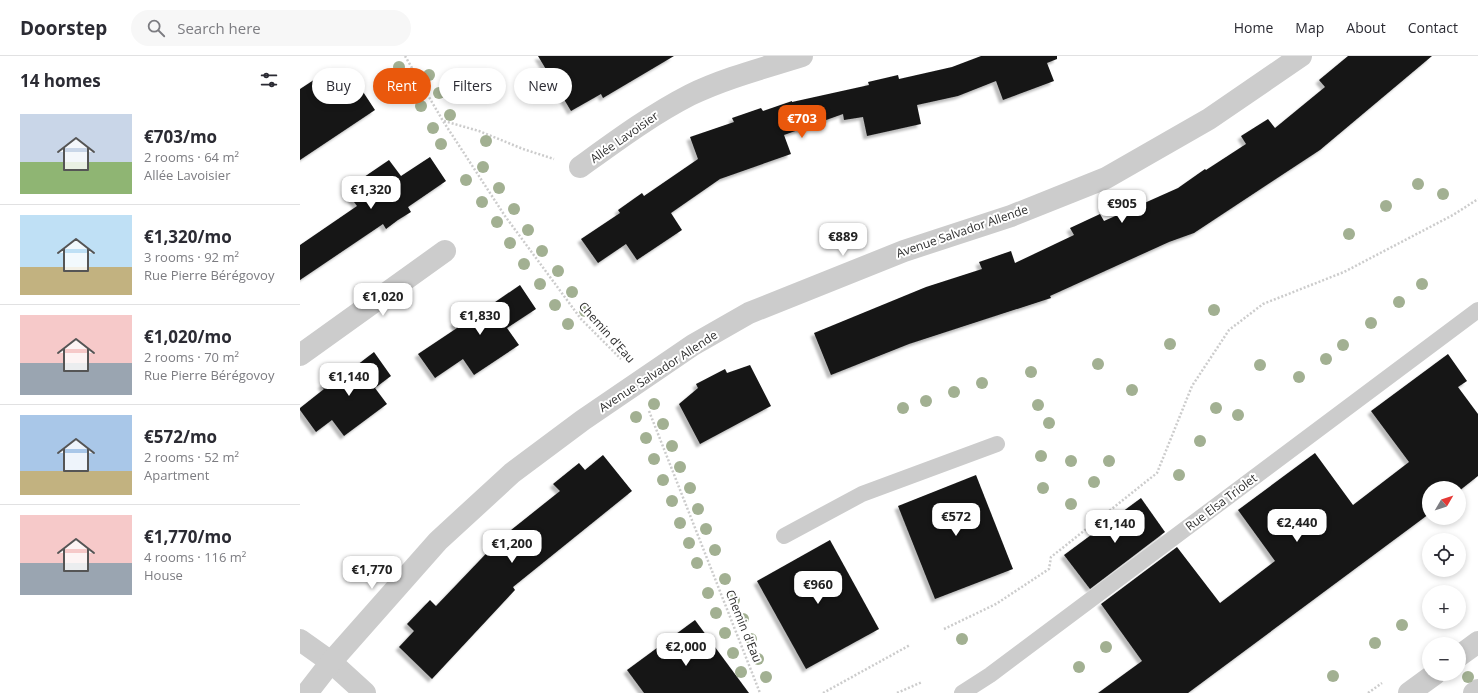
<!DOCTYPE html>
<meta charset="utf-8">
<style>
:root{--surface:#fff;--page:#f7f7f7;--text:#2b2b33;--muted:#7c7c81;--line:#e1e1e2;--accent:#ea580c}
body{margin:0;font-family:"Open Sans",sans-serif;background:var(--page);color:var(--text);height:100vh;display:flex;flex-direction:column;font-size:15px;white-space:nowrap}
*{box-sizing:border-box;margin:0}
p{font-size:13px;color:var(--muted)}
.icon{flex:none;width:22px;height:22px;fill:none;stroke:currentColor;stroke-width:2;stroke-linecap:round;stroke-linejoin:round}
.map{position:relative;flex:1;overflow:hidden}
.drawer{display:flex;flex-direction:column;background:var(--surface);width:300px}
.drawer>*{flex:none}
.top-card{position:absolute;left:12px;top:12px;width:380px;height:36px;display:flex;gap:8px}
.needle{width:26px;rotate:51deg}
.controls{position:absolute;left:1122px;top:425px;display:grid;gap:8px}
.controls a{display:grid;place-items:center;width:44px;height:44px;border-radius:50%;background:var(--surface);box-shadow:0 2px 6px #0003;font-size:20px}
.price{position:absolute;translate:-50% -34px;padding:0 9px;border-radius:8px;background:#fff;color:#222;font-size:13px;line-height:26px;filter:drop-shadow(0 1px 2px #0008)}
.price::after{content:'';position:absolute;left:50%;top:24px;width:12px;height:9px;margin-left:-6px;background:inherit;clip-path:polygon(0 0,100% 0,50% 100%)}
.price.selected{background:var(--accent);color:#fff}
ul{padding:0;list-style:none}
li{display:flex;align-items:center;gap:12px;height:100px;padding:0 20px}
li+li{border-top:1px solid var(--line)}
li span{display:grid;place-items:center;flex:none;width:112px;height:80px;border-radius:0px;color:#555}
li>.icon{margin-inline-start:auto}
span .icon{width:48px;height:48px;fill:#fffc;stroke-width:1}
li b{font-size:17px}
h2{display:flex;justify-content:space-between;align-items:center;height:48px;padding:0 20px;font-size:17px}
.tag{padding:0 14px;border-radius:18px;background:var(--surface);box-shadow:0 2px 6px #0003;font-size:14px;line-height:36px}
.tag.selected{background:var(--accent);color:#fff}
header{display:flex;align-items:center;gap:24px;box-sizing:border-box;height:56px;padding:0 20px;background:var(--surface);border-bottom:1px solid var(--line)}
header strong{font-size:19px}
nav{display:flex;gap:22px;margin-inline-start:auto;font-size:14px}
.search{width:280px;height:36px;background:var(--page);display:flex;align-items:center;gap:10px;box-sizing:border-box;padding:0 14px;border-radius:22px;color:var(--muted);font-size:15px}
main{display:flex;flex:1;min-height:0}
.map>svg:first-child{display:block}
.building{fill:#161616;filter:url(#shadow)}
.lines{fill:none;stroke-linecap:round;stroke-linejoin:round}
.path{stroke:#ccc;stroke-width:2.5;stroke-dasharray:2 2;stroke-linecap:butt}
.service{stroke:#ccc;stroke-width:16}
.minor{stroke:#ccc;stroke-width:22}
.tree{fill:#a2b092}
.labels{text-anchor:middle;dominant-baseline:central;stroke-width:4;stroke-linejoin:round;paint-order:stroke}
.street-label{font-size:12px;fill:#2f2f2f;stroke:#fff}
</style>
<header>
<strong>Doorstep</strong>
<div class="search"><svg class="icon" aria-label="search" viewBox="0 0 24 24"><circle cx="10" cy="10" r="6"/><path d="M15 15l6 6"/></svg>Search here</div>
<nav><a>Home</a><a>Map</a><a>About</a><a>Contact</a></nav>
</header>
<main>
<section class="drawer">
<h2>14 homes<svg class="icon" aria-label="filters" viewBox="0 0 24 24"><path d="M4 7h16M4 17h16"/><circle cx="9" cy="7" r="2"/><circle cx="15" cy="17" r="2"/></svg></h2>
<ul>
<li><span style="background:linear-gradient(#c9d6e8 60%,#8fb573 0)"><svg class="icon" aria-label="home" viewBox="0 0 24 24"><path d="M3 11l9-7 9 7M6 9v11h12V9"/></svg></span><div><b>€703/mo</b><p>2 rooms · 64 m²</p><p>Allée Lavoisier</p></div></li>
<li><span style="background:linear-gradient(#bfe0f5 65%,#c2b280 0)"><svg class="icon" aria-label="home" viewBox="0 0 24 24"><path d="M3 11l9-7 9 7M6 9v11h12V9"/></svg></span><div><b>€1,320/mo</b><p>3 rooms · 92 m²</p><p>Rue Pierre Bérégovoy</p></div></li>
<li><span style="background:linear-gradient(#f6c9c9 60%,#9aa5b1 0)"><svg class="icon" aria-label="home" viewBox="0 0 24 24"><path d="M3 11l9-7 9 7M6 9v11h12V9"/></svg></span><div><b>€1,020/mo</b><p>2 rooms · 70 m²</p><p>Rue Pierre Bérégovoy</p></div></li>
<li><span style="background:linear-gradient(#a9c7e8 70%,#c2b280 0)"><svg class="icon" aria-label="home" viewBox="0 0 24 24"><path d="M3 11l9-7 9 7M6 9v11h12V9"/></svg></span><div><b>€572/mo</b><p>2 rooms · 52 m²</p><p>Apartment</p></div></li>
<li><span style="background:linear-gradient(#f6c9c9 60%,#9aa5b1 0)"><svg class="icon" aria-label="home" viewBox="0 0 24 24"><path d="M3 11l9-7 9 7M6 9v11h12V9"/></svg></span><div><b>€1,770/mo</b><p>4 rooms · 116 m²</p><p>House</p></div></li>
</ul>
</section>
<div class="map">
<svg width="1178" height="637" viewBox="0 0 1178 637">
<defs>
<filter id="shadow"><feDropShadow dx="-3.5" dy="3.5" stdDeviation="1" flood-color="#0004"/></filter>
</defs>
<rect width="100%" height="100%" fill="#fff"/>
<g class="building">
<polygon points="238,0 374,0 303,42 301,38 271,55"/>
<polygon points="681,0 757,0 757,3 747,7 754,25 703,44 696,25 658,40 617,49 621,68 567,80 563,61 544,64 543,58 484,79 491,98 420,123 371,157 382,174 337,204 326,188 298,207 281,183 320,157 318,154 342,137 344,140 398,103 390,81 434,66 432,62 461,52 463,55 492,45 492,46 569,29 568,26 598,19 599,23 652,11"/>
<polygon points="1048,0 1132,0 1020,94 894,177 869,186 750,240 751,242 609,288 531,319 514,277 626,231 682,213 679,206 711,195 715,207 774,179 770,172 800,158 804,165 878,132 905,113 906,114 946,88 941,80 968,63 975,72 1025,31 1019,24"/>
<polygon points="26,16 33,27 50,16 75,54 0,104 0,33"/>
<polygon points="130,101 146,125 108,151 111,156 98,164 86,173 83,168 0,224 0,189 57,150 45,134 89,104 101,120"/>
<polygon points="220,229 236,253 207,272 219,289 174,319 163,303 135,322 118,298 157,272 153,267 178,250 182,255"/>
<polygon points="74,296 91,320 75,332 87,348 44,380 32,364 16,376 0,354 0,352 24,333 21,329 45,311 48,316"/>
<polygon points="1148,298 1167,325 1158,331 1178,358 1178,420 1159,435 1159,432 1129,432 1129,458 888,637 798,637 842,605 801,548 877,491 920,547 975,505 938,454 1015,397 1053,449 1109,406 1071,355"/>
<polygon points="450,309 471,350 400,388 379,348 398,332 396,328 425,313 427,317"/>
<polygon points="303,399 332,435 213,531 215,534 132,623 99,591 114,575 107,568 130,544 136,550 201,482 260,435 253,428 279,407 285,414"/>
<polygon points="676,419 713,513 635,543 598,450"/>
<polygon points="841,442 865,476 790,533 764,499"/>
<polygon points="530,484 579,573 506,613 457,525"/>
<polygon points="395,564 449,637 344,637 327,614"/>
</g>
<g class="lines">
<g class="path">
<polyline points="105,0 143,65 205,160 281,263 321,303"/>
<polyline points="144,65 179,75 223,93 254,103"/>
<polyline points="349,355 460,637"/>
<polyline points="644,573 696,548 749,513 751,501 857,417 892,330 929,274 963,248 1044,216 1153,159 1178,143"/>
<polyline points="523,637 610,589"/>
<polyline points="597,637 622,626"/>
<polyline points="1068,637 1082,627"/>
</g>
<g class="service">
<polyline points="484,480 562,438 697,388"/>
<polyline points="662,637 690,619 1178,254"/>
</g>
<g class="minor">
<path d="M280,111C316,85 351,59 390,39C425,22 464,12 502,0"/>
<polyline points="0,299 145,195"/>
<polyline points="0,584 31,606 65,637"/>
<polyline points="1159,600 1178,586"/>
<polyline points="7,637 31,606 138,485 212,417 283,364 393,289 449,257 604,195 711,160 806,122 909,63 1001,0"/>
<polyline points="1109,637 1135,618"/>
<polyline points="1174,637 1178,634"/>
</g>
</g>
<g class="tree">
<circle cx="99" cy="11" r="6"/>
<circle cx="129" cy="19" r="6"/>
<circle cx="111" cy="32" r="6"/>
<circle cx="139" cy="37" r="6"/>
<circle cx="121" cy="50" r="6"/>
<circle cx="150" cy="59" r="6"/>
<circle cx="133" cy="72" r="6"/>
<circle cx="186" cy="85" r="6"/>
<circle cx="141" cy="88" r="6"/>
<circle cx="183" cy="111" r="6"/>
<circle cx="166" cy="124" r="6"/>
<circle cx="1118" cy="128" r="6"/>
<circle cx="199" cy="132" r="6"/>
<circle cx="1143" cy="138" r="6"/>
<circle cx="182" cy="146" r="6"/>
<circle cx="1086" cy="150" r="6"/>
<circle cx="214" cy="153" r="6"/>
<circle cx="197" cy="166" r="6"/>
<circle cx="228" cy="174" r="6"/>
<circle cx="1049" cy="178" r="6"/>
<circle cx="210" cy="187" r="6"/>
<circle cx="242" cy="195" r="6"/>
<circle cx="224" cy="208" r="6"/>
<circle cx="258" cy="215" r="6"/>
<circle cx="240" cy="228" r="6"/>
<circle cx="1122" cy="228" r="6"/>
<circle cx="272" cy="236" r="6"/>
<circle cx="1099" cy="246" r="6"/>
<circle cx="255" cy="249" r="6"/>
<circle cx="914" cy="254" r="6"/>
<circle cx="285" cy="255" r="6"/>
<circle cx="1071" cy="267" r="6"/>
<circle cx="268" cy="268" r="6"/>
<circle cx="870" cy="288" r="6"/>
<circle cx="1043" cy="289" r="6"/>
<circle cx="1026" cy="303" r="6"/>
<circle cx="798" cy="308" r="6"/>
<circle cx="960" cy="309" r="6"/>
<circle cx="731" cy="316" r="6"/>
<circle cx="999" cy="321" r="6"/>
<circle cx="682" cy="327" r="6"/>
<circle cx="832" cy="334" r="6"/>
<circle cx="654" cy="336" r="6"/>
<circle cx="626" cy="345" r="6"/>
<circle cx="354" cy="348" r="6"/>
<circle cx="738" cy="349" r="6"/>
<circle cx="603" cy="352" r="6"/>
<circle cx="916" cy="352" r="6"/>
<circle cx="938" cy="359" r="6"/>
<circle cx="336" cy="361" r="6"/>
<circle cx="749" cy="367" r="6"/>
<circle cx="363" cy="368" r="6"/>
<circle cx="346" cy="382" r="6"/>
<circle cx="900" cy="385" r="6"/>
<circle cx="372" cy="390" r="6"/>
<circle cx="741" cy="400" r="6"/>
<circle cx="354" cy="403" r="6"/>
<circle cx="771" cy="405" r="6"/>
<circle cx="809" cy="405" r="6"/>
<circle cx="380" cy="411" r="6"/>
<circle cx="879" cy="419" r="6"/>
<circle cx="363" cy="424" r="6"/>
<circle cx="794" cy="426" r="6"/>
<circle cx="390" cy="432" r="6"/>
<circle cx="743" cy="432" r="6"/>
<circle cx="372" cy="445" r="6"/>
<circle cx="771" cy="448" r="6"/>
<circle cx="398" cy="453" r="6"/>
<circle cx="380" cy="467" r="6"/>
<circle cx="406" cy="473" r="6"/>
<circle cx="389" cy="487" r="6"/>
<circle cx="415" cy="494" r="6"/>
<circle cx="397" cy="507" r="6"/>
<circle cx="425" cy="523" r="6"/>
<circle cx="408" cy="537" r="6"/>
<circle cx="434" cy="544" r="6"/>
<circle cx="416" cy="557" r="6"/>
<circle cx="443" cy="563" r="6"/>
<circle cx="1102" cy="569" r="6"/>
<circle cx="425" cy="577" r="6"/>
<circle cx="451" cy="583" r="6"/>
<circle cx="662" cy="583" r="6"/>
<circle cx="1075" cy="587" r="6"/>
<circle cx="806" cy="591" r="6"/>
<circle cx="433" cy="597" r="6"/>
<circle cx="458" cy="603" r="6"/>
<circle cx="779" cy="611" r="6"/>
<circle cx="441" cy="616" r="6"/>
<circle cx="1033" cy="620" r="6"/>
<circle cx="466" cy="621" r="6"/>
<circle cx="1168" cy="621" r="6"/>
</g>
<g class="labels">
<g class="street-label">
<text transform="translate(324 81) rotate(-35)">Allée Lavoisier</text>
<text transform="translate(662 175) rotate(-19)">Avenue Salvador Allende</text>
<text transform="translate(307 276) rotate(48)">Chemin d'Eau</text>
<text transform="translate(358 315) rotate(-33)">Avenue Salvador Allende</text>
<text transform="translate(921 446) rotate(-37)">Rue Elsa Triolet</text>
<text transform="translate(444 570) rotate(68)">Chemin d'Eau</text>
</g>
</g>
</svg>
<div class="controls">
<a><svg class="needle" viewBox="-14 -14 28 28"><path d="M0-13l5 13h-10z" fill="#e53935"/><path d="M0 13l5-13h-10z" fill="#7c7c81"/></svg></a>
<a><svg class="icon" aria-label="locate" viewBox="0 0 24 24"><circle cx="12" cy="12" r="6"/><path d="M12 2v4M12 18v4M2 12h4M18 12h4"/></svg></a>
<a>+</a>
<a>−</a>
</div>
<b class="price selected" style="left:502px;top:83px">€703</b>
<b class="price" style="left:71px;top:154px">€1,320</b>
<b class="price" style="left:822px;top:168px">€905</b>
<b class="price" style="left:543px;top:201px">€889</b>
<b class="price" style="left:83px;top:261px">€1,020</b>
<b class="price" style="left:180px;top:280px">€1,830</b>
<b class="price" style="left:49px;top:341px">€1,140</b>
<b class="price" style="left:656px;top:481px">€572</b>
<b class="price" style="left:997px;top:487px">€2,440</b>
<b class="price" style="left:815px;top:488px">€1,140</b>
<b class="price" style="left:212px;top:508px">€1,200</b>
<b class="price" style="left:72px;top:534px">€1,770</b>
<b class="price" style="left:518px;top:549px">€960</b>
<b class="price" style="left:386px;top:611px">€2,000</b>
<div class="top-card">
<a class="tag">Buy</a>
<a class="tag selected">Rent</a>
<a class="tag">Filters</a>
<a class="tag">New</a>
</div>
</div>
</main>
